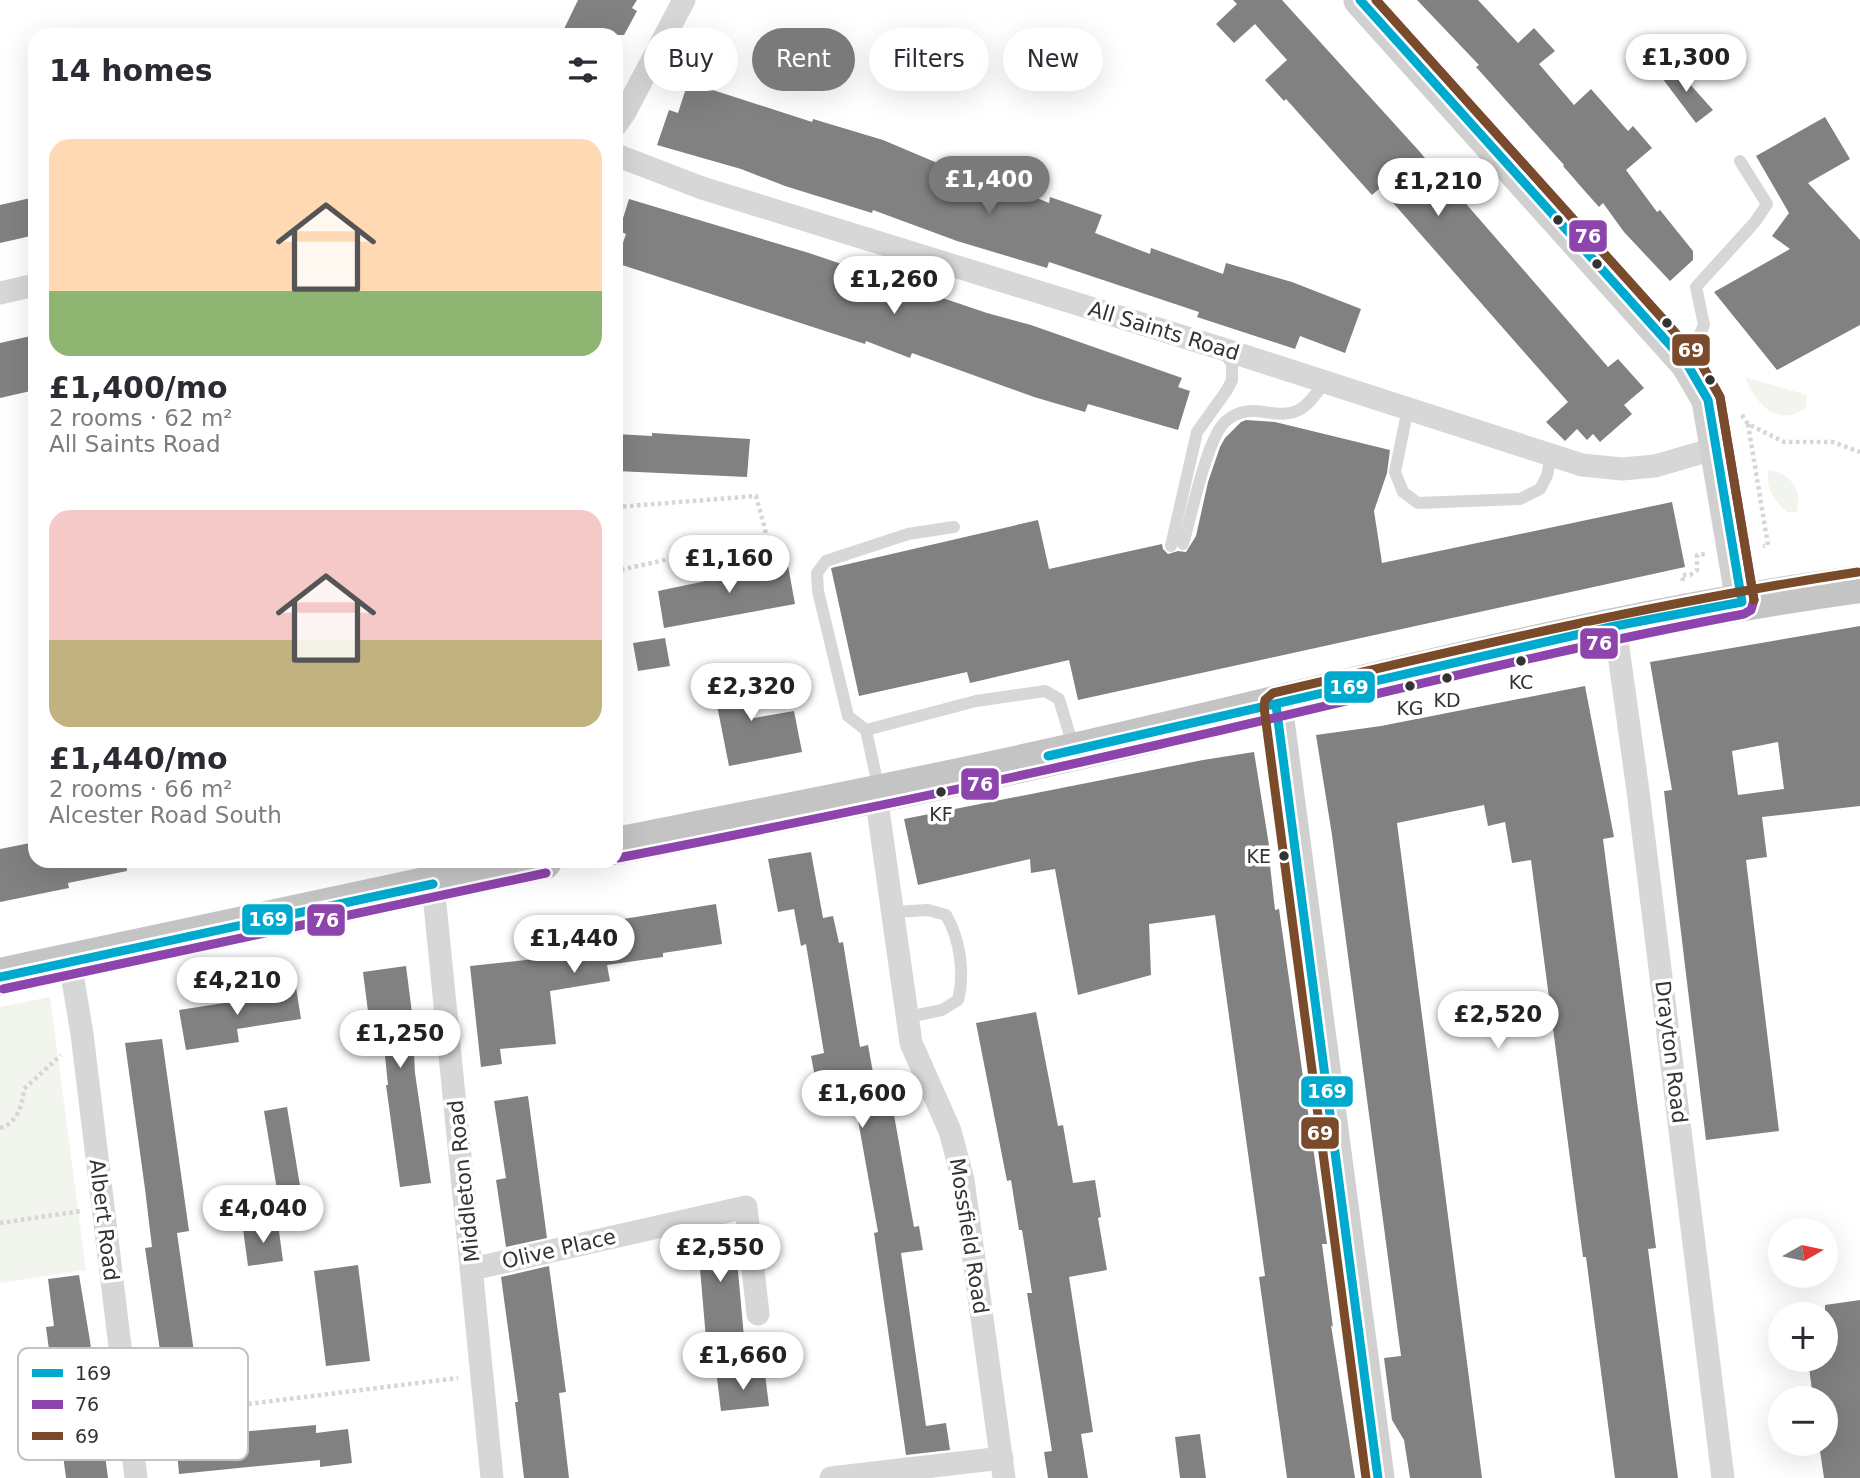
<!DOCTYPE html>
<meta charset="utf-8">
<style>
:root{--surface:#fff;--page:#f2f2f3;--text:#2b2b33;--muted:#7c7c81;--accent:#7a7a7a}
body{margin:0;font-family:"DejaVu Sans",sans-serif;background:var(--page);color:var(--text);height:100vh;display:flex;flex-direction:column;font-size:26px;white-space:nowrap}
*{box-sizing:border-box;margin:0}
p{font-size:23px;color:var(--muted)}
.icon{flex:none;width:38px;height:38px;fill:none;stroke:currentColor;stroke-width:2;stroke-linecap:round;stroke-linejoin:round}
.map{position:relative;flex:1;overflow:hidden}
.panel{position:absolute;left:28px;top:28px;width:595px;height:840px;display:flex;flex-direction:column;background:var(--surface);border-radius:21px;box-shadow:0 7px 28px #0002}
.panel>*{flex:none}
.banner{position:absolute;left:644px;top:28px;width:665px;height:63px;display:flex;gap:14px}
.needle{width:46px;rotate:81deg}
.fabs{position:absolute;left:1768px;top:1218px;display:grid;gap:14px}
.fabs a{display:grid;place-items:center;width:70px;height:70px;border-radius:50%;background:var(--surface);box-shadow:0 7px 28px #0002;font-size:35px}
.price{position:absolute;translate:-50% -60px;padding:0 16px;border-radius:24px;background:#fff;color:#222;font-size:23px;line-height:46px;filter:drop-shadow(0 2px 4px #0008)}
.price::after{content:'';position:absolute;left:50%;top:42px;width:21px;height:16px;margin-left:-10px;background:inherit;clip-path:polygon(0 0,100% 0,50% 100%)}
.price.on{background:var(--accent);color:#fff}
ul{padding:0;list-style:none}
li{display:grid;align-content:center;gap:14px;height:371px;padding:0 21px}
li span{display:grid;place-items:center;height:217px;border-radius:21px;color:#555}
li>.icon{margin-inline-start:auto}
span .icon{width:126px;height:126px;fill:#fffc;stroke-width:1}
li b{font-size:30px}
h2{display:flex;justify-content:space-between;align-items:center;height:84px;padding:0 21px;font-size:30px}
.tag{padding:0 24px;border-radius:32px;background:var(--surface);box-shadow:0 7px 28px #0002;font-size:24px;line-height:63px}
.tag.on{background:var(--accent);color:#fff}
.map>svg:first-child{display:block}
.green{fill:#f1f5ed}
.building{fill:#818181;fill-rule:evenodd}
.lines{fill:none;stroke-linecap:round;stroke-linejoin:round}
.path{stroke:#d6d6d6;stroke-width:4.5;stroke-dasharray:3.5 3.5;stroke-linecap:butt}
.lane{stroke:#d7d7d7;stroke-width:12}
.street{stroke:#d7d7d7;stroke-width:23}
.secondary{stroke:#d0d0d0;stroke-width:33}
.highway{stroke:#c4c4c4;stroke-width:38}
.bus-1-casing{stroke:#fff;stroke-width:14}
.bus-2-casing{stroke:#fff;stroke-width:14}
.bus-3-casing{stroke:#fff;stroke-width:14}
.bus-1{stroke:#00a9ce;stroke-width:9}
.bus-2{stroke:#8e44ad;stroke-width:9}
.bus-3{stroke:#7a4b2a;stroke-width:9}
.bus-dot{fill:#333;stroke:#fff;stroke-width:2.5}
.labels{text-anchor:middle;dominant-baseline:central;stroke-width:7;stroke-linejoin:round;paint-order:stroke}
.bus-label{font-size:19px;fill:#333;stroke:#fff}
.street-label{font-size:21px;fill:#333;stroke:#fff}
.key{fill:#fff;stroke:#c2c2c2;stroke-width:2}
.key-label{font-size:19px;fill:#333}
.line-badge{stroke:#fff;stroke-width:2.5}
.badge-label{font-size:19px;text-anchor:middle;font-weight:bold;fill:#fff}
</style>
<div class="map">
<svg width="1860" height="1478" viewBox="0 0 1860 1478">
<rect width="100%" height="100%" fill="#fff"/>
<g class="green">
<path d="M1745,377L1807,395L1806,408C1776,428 1756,404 1745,377Z"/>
<path d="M1768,470C1781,470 1795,481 1798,494C1799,499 1797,507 1797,512H1787C1773,499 1766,490 1768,470Z"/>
<polygon points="50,997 86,1270 0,1283 0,1007"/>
</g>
<g class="building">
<polygon points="578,0 637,0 632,8 637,11 624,35 578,35 564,29"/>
<polygon points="1233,0 1282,0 1420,152 1459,200 1461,198 1608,367 1618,359 1644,388 1624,405 1632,414 1600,442 1593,434 1587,440 1577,429 1565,441 1546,422 1568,402 1380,188 1372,195 1286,99 1284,101 1265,80 1287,60 1255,24 1234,43 1216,24 1237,4"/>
<polygon points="1417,0 1478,0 1518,43 1534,28 1555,51 1539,64 1574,105 1591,89 1628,131 1633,126 1652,148 1626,170 1657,212 1660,210 1693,251 1693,260 1670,281 1624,232 1603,203 1599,207 1583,189 1563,166 1564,165 1476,67 1479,65"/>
<polygon points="1671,63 1713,110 1696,123 1659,74"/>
<polygon points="688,82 812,122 813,119 883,140 961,173 991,183 992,181 1005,185 1049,203 1050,197 1102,215 1095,233 1150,254 1151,248 1223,274 1226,263 1292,282 1361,309 1345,353 1300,336 1295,349 1197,317 1199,312 1049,262 1047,268 957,241 873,210 872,213 785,186 741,169 657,145 669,110 678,113"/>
<polygon points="1825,117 1850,159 1808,183 1860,240 1860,325 1777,370 1714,292 1790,249 1772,236 1789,213 1756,156"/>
<polygon points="35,197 35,235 0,243 0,205"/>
<polygon points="629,199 809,253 987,313 1031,325 1182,378 1178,387 1190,391 1178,430 1088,404 1085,412 1034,397 912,353 910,358 866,341 865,344 616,263 626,234 619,231"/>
<polygon points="35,335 35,390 0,398 0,343"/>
<polygon points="1246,420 1275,422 1390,450 1387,473 1374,511 1382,563 1672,502 1685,567 1078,700 1069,660 970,683 967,672 859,696 831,568 1038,520 1049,569 1162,544 1163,549 1168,554 1178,551 1186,552 1196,536 1208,482 1220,447 1225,438 1241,422"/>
<polygon points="652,433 750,439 747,477 616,471 616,434 652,436"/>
<polygon points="787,560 795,604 664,628 658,591 725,577 724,571"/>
<path d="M1860,626V806L1762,817L1767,857L1746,860L1779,1131L1706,1140L1664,791L1672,790L1650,662ZM1778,742L1784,789L1738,795L1732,751Z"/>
<polygon points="665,638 670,666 638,671 633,643"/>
<polygon points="745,668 754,718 794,711 802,752 729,766 711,675"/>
<polygon points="1585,686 1614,837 1603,839 1656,1248 1648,1249 1678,1478 1615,1478 1589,1280 1586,1257 1583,1257 1577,1212 1531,860 1512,863 1505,822 1488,826 1484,805 1397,823 1482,1478 1410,1478 1404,1440 1392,1420 1384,1358 1401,1356 1332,835 1316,735 1381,726"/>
<polygon points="1254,752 1272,864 1270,865 1275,910 1279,909 1314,1154 1327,1244 1322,1244 1333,1327 1331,1325 1355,1478 1287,1478 1259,1277 1265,1276 1215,915 1149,924 1151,975 1078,995 1055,869 1031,873 1030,859 918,885 904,819 1203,760"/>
<polygon points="35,842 35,861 126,861 127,871 68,883 69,888 0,902 0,849"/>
<polygon points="811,852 823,918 833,916 839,943 843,942 860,1047 868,1045 878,1100 891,1098 914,1227 919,1226 923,1250 901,1253 926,1426 946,1423 950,1450 906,1455 874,1233 878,1232 853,1092 819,1099 811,1056 824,1053 806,944 801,946 794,909 778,912 768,859"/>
<polygon points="716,904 722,944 663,953 663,957 607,965 610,981 550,991 556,1044 500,1049 502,1064 481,1067 470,966 553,957 552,947 613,936 611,921"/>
<polygon points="406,966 412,1013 415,1073 431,1183 400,1187 386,1085 388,1085 381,1017 369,1019 363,972"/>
<polygon points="296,987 301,1019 237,1029 239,1042 186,1050 179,1010 250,999 249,993"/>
<polygon points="1036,1012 1058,1126 1063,1125 1073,1183 1095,1180 1101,1217 1098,1218 1107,1270 1069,1277 1093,1432 1081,1434 1088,1478 1048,1478 1044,1452 1052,1451 1027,1293 1032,1293 1022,1230 1019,1230 1011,1180 1007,1181 976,1023"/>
<polygon points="162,1039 189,1231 177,1233 195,1359 162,1364 145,1248 152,1247 145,1189 125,1043"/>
<polygon points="528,1096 547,1238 506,1247 496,1180 506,1178 494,1101"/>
<polygon points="287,1107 303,1204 280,1208 264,1111"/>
<polygon points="278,1224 283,1261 248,1266 243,1229"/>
<polygon points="734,1227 744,1337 706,1339 697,1233"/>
<polygon points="358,1265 370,1361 326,1366 314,1271"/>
<polygon points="549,1266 566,1392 559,1393 569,1478 524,1478 515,1402 518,1402 501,1277"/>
<polygon points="79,1275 90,1341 108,1478 66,1478 46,1327 54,1326 48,1279"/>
<polygon points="1860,1300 1860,1478 1824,1478 1819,1444 1825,1444 1825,1398 1813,1398 1808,1360 1825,1360 1825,1305"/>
<polygon points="765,1374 769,1406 721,1411 717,1378"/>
<polygon points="316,1425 316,1433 348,1429 352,1463 320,1467 320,1460 179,1474 176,1438"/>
<polygon points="1200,1434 1206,1478 1180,1478 1175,1437"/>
</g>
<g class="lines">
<g class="path">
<polyline points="1742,415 1748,424 1784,442 1833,442 1860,452"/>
<polyline points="1748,424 1768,545 1763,546"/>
<polyline points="616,507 756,496 767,537 616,571"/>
<polyline points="1683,581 1682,575 1690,575 1697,570 1697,555 1706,554"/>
<path d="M0,1128C18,1122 22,1106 24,1089L61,1055"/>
<polyline points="0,1223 81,1211"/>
<polyline points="151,1416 458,1378"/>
</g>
<g class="lane">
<polyline points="1688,360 1704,325 1696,287 1755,222 1767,204 1740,161"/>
<polyline points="1408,408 1395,472 1403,492 1418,503 1520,499 1540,489 1547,476 1551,455"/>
<path d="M1183,544C1191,517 1207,437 1226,421C1251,399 1275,422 1299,410C1310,404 1318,391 1325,382"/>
<polyline points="1171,546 1197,432 1227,390 1232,380 1232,364 1223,350"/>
<polyline points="866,730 848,716 818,591 817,573 826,561 908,534 954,527"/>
<polyline points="879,790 866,730 976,701 1045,691 1059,699 1074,749"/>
<path d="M893,912L928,910L946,915C960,939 965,973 958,1000L942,1010L908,1017"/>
</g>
<g class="street">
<polyline points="616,125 625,112 684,0"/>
<polyline points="616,155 702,188 1223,349 1582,465 1622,469 1655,466 1717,448"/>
<polyline points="0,293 35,285"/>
<polyline points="1615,626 1638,791 1723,1478"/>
<polyline points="876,795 911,1043 950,1131 963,1180 1004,1478"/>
<polyline points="433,884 492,1478"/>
<polyline points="70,962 82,1034 136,1478"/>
<polyline points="472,1269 746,1207 758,1314"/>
<polyline points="831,1478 1002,1458"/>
</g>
<g class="secondary">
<polyline points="1360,0 1687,364 1708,400 1742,602"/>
<polyline points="1276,705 1378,1478"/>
</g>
<g class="highway">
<path d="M616,846C798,810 980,775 1160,732C1392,678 1624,616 1860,584"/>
<polyline points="0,977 543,861"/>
</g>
<g class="bus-1-casing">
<g id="bus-1">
<polyline points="1276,705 1378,1478"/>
<polyline points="1048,756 1615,626 1742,602 1708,400 1687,364 1360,0"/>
<polyline points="0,977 433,884"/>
</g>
</g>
<g class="bus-2-casing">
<g id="bus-2">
<path d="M618,858C798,823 978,786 1157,745C1352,701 1547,651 1744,614L1751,610L1754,600L1720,397L1698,358L1376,0"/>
<polyline points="3,989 546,873"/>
</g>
</g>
<g class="bus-3-casing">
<g id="bus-3">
<polyline points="1376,0 1698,358 1720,397 1754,600"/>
<path d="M1366,1478L1264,707L1265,700L1273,693C1467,647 1661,602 1858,572"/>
</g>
</g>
<use href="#bus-1" class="bus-1"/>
<use href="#bus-2" class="bus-2"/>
<use href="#bus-3" class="bus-3"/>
</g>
<g class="bus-dot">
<circle cx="1558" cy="220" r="6"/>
<circle cx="1597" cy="264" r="6"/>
<circle cx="1667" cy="323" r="6"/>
<circle cx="1710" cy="380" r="6"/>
<circle cx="1521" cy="661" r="6"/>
<circle cx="1447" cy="678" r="6"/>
<circle cx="1410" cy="686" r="6"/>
<circle cx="941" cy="792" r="6"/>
<circle cx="1284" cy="856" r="6"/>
</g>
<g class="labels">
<g class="bus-label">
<text x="1521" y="682">KC</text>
<text x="1447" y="700">KD</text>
<text x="1410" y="708">KG</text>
<text x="941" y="814">KF</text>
<text x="1271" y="856" text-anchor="end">KE</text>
</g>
<g class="street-label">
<text transform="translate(1164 331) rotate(17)">All Saints Road</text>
<text transform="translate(1671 1052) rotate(83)">Drayton Road</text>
<text transform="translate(464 1181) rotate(-96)">Middleton Road</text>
<text transform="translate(104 1220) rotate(83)">Albert Road</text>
<text transform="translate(969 1236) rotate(81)">Mossfield Road</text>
<text transform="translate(559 1249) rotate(-13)">Olive Place</text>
</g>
</g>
<rect x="18" y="1348" width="230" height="112" rx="10" class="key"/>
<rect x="32" y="1369" width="31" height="8" fill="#00a9ce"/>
<rect x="32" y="1400" width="31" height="9" fill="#8e44ad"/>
<rect x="32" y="1432" width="31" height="8" fill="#7a4b2a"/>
<g class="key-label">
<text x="75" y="1380">169</text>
<text x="75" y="1411">76</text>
<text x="75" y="1443">69</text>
</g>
<g class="line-badge">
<rect x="1568" y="219" width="40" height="34" rx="7" fill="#8e44ad"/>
<rect x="1671" y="333" width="40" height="34" rx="7" fill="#7a4b2a"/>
<rect x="1579" y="627" width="40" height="33" rx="7" fill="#8e44ad"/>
<rect x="1323" y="670" width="53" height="34" rx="7" fill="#00a9ce"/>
<rect x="960" y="767" width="40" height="34" rx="7" fill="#8e44ad"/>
<rect x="241" y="903" width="53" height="33" rx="7" fill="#00a9ce"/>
<rect x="306" y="903" width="40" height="34" rx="7" fill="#8e44ad"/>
<rect x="1300" y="1075" width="54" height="33" rx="7" fill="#00a9ce"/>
<rect x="1300" y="1116" width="40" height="34" rx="7" fill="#7a4b2a"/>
</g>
<g class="badge-label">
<text x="1588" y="243">76</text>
<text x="1691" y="357">69</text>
<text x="1599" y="650">76</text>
<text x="1349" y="694">169</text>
<text x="980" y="791">76</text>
<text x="268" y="926">169</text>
<text x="326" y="927">76</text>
<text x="1327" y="1098">169</text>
<text x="1320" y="1140">69</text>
</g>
</svg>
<div class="fabs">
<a><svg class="needle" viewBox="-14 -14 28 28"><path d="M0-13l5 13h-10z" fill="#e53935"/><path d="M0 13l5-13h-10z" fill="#7c7c81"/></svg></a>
<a>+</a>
<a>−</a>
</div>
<b class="price" style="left:1686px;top:94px">£1,300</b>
<b class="price on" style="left:989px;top:216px">£1,400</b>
<b class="price" style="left:1438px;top:218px">£1,210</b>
<b class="price" style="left:894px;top:316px">£1,260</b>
<b class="price" style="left:729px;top:595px">£1,160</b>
<b class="price" style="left:751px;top:723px">£2,320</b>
<b class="price" style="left:574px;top:975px">£1,440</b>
<b class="price" style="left:237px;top:1017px">£4,210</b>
<b class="price" style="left:1498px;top:1051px">£2,520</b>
<b class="price" style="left:400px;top:1070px">£1,250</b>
<b class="price" style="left:862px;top:1130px">£1,600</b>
<b class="price" style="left:263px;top:1245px">£4,040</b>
<b class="price" style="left:720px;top:1284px">£2,550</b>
<b class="price" style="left:743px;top:1392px">£1,660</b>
<div class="banner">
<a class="tag">Buy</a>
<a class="tag on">Rent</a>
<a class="tag">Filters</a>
<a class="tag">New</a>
</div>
<section class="panel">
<h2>14 homes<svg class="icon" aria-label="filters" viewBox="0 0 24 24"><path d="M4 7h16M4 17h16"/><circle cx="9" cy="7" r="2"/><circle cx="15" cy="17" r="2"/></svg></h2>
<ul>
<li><span style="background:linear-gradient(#ffd9b3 70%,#8fb573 0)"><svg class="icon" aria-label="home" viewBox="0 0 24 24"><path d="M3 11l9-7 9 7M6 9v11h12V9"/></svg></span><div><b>£1,400/mo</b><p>2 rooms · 62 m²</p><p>All Saints Road</p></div></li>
<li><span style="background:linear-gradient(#f6c9c9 60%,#c2b280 0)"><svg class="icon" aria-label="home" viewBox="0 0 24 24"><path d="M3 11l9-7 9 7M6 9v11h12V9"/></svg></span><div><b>£1,440/mo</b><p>2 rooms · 66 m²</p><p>Alcester Road South</p></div></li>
</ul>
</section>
</div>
